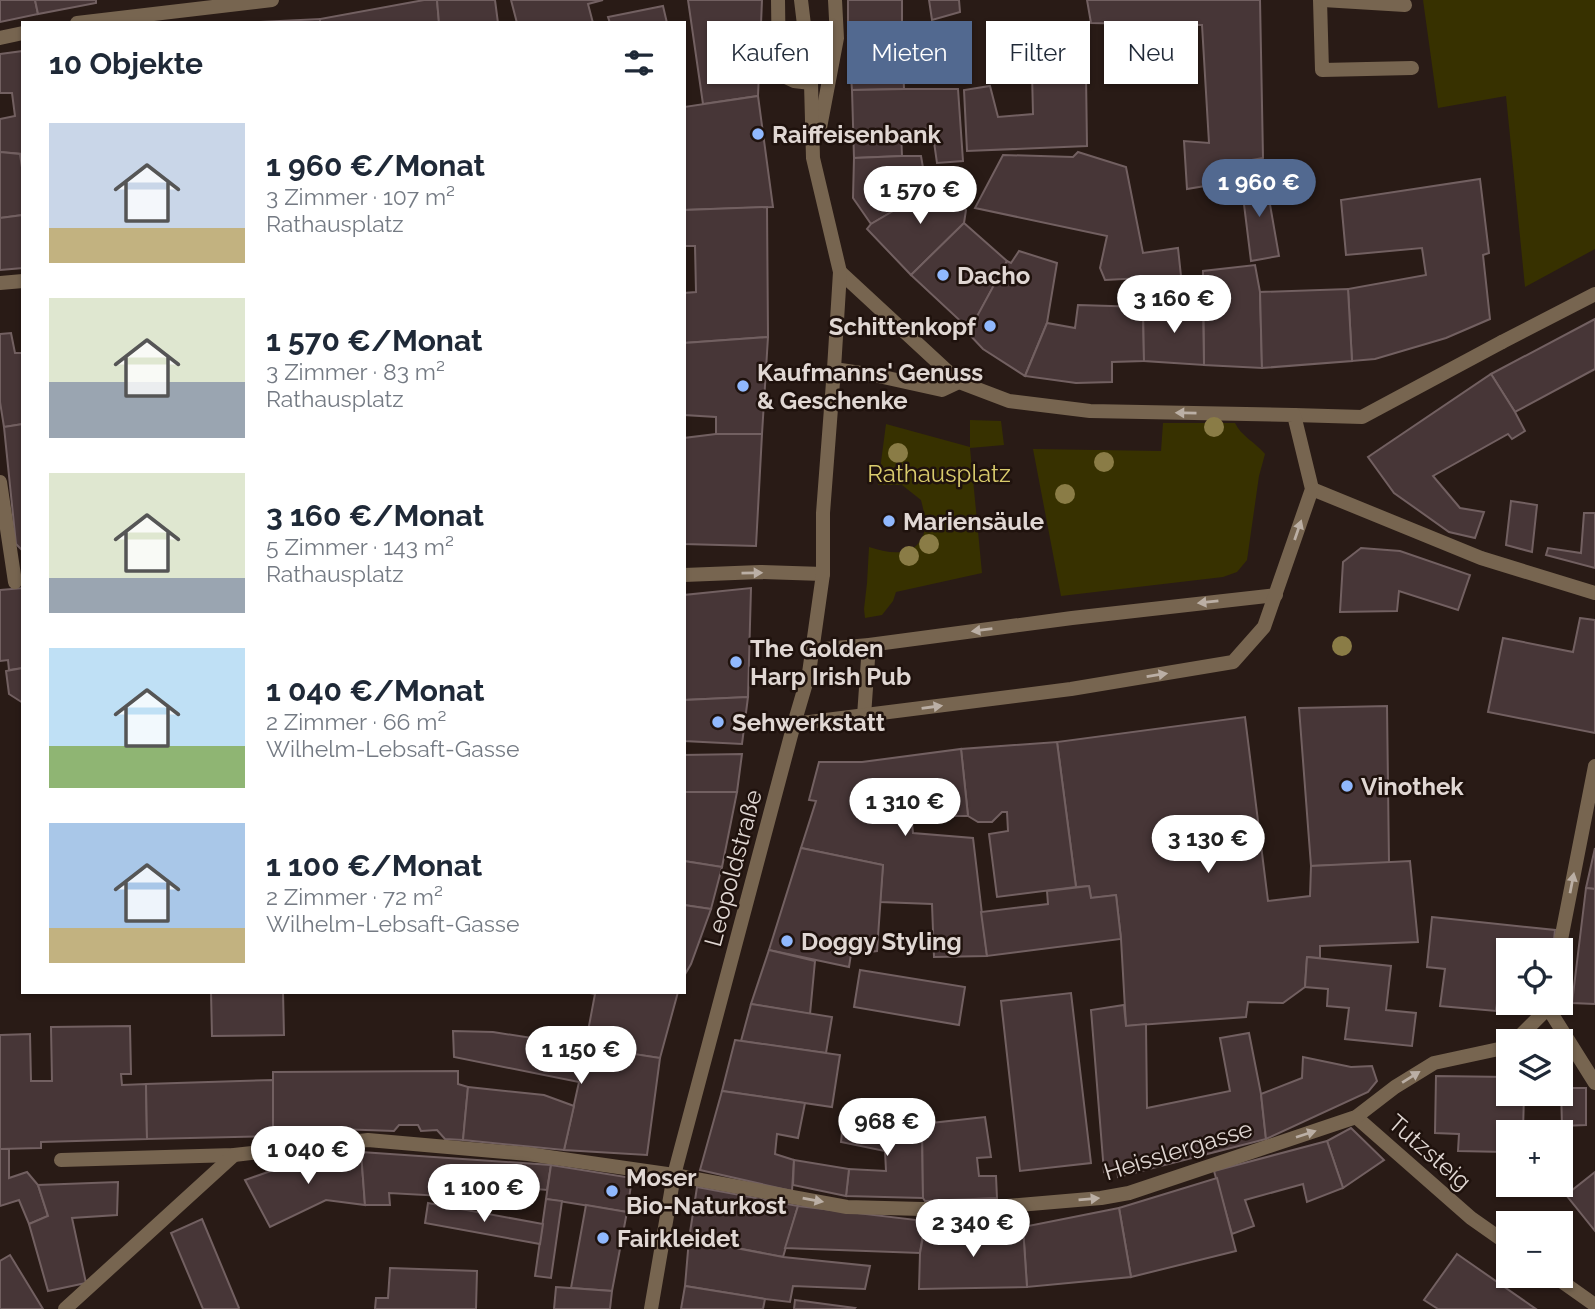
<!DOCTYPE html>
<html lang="de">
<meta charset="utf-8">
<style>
:root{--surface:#fff;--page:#f2f2f3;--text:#1f2937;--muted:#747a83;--accent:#526990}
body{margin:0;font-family:Raleway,sans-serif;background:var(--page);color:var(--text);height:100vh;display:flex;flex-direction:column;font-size:26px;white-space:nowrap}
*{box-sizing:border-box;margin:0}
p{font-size:23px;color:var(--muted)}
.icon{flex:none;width:38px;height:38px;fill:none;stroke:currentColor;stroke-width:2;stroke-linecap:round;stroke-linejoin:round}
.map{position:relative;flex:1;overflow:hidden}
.drawer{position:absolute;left:21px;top:21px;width:665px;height:973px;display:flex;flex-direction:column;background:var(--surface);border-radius:0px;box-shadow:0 2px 5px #0004}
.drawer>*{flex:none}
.top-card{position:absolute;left:707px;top:21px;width:665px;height:63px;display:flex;gap:14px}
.fabs{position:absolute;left:1496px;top:938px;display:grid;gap:14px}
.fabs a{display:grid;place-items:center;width:77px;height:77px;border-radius:0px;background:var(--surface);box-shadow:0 2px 5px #0004;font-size:35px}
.price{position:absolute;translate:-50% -60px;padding:0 16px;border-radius:24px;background:#fff;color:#222;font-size:23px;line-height:46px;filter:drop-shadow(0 2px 4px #0008)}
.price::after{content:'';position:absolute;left:50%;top:42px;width:21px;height:16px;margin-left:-10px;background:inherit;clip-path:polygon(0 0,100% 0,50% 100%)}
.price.selected{background:var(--accent);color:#fff}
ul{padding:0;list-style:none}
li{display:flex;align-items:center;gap:21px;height:175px;padding:0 28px}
li span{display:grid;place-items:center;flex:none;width:196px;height:140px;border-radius:0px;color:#555}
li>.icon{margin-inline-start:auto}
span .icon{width:84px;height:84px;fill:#fffc;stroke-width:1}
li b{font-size:30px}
h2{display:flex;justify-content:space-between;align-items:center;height:84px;padding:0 28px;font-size:30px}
.pill{padding:0 24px;border-radius:0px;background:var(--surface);box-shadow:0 2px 5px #0004;font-size:24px;line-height:63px}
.pill.selected{background:var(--accent);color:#fff}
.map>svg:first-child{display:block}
.green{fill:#373100}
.building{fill:#473637;stroke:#726061;stroke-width:2}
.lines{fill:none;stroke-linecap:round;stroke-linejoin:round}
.lane{stroke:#776550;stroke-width:14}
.street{stroke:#776550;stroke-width:14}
.tree{fill:#8a7c46}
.oneway{fill:#bbafa5}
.poi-dot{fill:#90b8fd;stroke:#1f120d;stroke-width:2.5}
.labels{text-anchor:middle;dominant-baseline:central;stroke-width:5;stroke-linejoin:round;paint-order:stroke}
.poi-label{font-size:24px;font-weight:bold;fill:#e0d7d3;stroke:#1f120d;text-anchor:start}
.park-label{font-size:24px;fill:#dacc6d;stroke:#1f120d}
.street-label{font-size:24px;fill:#e0d7d3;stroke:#1f120d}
</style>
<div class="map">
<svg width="1595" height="1309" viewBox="0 0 1595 1309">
<rect width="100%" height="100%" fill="#291b16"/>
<g class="green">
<polygon points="1423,0 1595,0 1595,249 1525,287 1506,96 1438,108"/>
<path d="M970,420L1001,421L1004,445L970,448L982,573L896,592L893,601L882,615L865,618L864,609L867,583L869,547C891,554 918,559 925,529C927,521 923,509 921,500L902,485H878L886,424L970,447Z"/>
<path d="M1163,423H1235C1241,436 1255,442 1265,454L1259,476L1247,560L1237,572L1223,577L1061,596L1033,449L1161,451Z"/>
</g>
<g class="building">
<polygon points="0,0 35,0 38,14 0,22"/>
<polygon points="35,0 96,0 96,3 38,14"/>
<polygon points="424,0 437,0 439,23 320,23 320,19"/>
<polygon points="437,0 495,0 498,23 439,23"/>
<polygon points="511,0 603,0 588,4 593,23 517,23"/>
<polygon points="688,0 762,0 758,96 703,104"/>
<polygon points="848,0 902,0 902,38 848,36"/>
<polygon points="929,0 959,0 960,12 932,20"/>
<polygon points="1087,0 1260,0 1263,158 1240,162 1241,180 1187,189 1184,141 1209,143 1202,25 1091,23"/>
<polygon points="663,6 667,23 610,23 608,17"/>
<polygon points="320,19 320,23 236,23"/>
<polygon points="848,36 902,38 904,89 852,90"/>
<polygon points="23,51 23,154 0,152 0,119 15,116 12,93 0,93 0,54"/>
<polygon points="1032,73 1086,74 1087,146 967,151 964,90 990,86 998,117 1033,114"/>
<polygon points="904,89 958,89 963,161 937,163 932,128 901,131 902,156 854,158 852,90"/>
<polygon points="758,96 773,207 684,210 684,107"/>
<polygon points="0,152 20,154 23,174 23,215 0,218"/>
<polygon points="1078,152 1126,167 1143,253 1178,248 1181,276 1105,280 1100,268 1107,236 975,208 1003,155 1073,157"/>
<polygon points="902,156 921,156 927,191 871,224 853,198 854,158"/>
<polygon points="1265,176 1279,256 1251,261 1241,180"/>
<polygon points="939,179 966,210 964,223 911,275 867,229 871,224 927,191"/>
<polygon points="1480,179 1489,253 1483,255 1490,319 1446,338 1375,359 1352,361 1348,289 1426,275 1422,248 1346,255 1341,200"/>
<polygon points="767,207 768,337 684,343 684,293 696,292 695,246 684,246 684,210"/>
<polygon points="23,215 23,268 0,270 0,218"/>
<polygon points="964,223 1007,261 970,330 911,275"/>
<polygon points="1019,251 1057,263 1047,323 1025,376 983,349 968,333 1007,261 1011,263"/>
<polygon points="1255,265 1260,292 1262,368 1204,365 1203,271"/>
<polygon points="1348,289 1352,361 1262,368 1260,292"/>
<polygon points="1078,305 1143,307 1144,361 1112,362 1112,382 1076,383 1025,376 1047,323 1075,328"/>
<polygon points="1143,307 1203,307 1204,365 1144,361"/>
<polygon points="1595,319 1595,369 1515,412 1491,374"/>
<polygon points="11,333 15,353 22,353 23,357 23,424 4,427 0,402 0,334"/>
<polygon points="768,337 762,434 716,434 716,417 684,415 684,343"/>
<polygon points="1491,374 1515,412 1525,431 1512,439 1508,434 1433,476 1460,508 1484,512 1475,538 1449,532 1394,493 1368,457"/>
<polygon points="23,424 23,551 16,544 4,427"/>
<polygon points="716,434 762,434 756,546 684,544 684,438"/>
<polygon points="1511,501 1537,505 1532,552 1506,545"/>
<polygon points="1584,513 1595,513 1595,568 1546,555 1548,548 1581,553"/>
<polygon points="1361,548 1400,551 1470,575 1458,610 1399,591 1397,611 1340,612 1343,562"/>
<polygon points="23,588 23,668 9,670 8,660 0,661 0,590"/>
<polygon points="751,588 748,697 684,700 684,595"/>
<polygon points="1580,618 1595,620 1595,733 1488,712 1503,638 1573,652"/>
<polygon points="23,668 23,703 9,694 6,671"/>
<polygon points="748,697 742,744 684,741 684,700"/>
<polygon points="1387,706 1389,863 1311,866 1299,708"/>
<polygon points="1245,717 1268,901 1310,896 1311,866 1410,861 1418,942 1320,946 1320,958 1307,957 1305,987 1283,1003 1248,1002 1246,1017 1126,1026 1121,939 1116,895 1091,898 1089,886 1076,887 1057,742"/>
<polygon points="1057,742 1076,887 997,897 989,834 1008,831 1007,812 1002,812 992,822 978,822 968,816 961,749"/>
<polygon points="961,749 968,816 953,816 952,811 911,814 913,833 973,838 987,956 934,957 932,904 880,902 883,865 801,848 816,801 809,800 819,762 862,762"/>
<polygon points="742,754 737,792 684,792 684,755"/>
<polygon points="684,792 737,792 722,867 684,861"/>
<polygon points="801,848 883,865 877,951 851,954 849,967 769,950"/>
<polygon points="1595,848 1595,889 1586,888"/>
<polygon points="684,861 722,867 711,909 684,905"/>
<polygon points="1089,886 1091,898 1116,895 1121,939 987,956 981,912 1048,904 1047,891"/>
<polygon points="1586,888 1595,889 1595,1004 1572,1003"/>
<polygon points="684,905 711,909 691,964 684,976"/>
<polygon points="1432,917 1555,930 1553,950 1508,950 1508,980 1500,979 1496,1011 1440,1006 1445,969 1427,967"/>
<polygon points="769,950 815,961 810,1014 751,1004"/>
<polygon points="1307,957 1391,966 1386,1010 1416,1013 1412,1046 1345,1039 1349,1008 1327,1006 1328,989 1305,987"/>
<polygon points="860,970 965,987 959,1025 854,1007"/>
<polygon points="211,992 283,992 284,1035 212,1036"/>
<polygon points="585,992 678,992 660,1058 585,1047 595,994"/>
<polygon points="1071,993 1091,1163 1020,1171 1001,1001"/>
<polygon points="751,1004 832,1017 826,1053 741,1041"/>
<polygon points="1124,1005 1126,1026 1146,1024 1147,1108 1230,1091 1220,1038 1249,1033 1261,1094 1266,1139 1118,1177 1117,1169 1104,1172 1091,1010"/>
<polygon points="130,1026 131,1074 121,1074 122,1085 146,1084 147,1139 41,1142 41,1148 0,1149 0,1035 30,1034 31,1081 52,1081 51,1027"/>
<polygon points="453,1031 493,1032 660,1058 647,1155 564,1150 579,1082 454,1057"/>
<polygon points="735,1040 840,1055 832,1107 722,1091"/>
<polygon points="1303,1057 1351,1067 1372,1066 1377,1081 1368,1092 1266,1139 1261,1094 1302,1078"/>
<polygon points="458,1071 458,1084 468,1087 463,1140 445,1139 437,1130 421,1131 418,1125 399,1125 394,1131 308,1128 304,1133 273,1136 273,1072"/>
<polygon points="1436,1076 1508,1077 1508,1094 1524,1094 1523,1132 1508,1132 1508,1141 1506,1141 1505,1152 1458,1151 1459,1134 1435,1133"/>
<polygon points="273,1080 273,1136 147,1139 146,1084"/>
<polygon points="468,1087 544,1095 574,1106 564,1150 463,1140"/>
<polygon points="1561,1088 1586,1088 1586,1125 1562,1126"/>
<polygon points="722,1091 805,1103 798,1138 777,1134 775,1154 794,1160 792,1191 700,1170"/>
<polygon points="844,1115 922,1124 923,1198 846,1196 849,1169 886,1171 885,1151 841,1142"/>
<polygon points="985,1117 991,1157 977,1158 979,1176 996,1176 997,1198 925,1201 923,1198 922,1124"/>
<polygon points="1351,1128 1384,1160 1343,1188 1327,1141"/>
<polygon points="1327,1141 1343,1188 1307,1202 1303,1184 1245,1200 1254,1226 1232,1234 1214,1171"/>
<polygon points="0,1149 9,1149 9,1178 27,1172 38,1185 48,1216 29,1224 19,1200 0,1206"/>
<polygon points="361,1152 365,1205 326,1200 270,1227 245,1180 305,1159"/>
<polygon points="361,1152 551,1165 547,1190 445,1181 443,1196 389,1193 390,1205 365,1205"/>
<polygon points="794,1160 849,1169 846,1196 793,1185"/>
<polygon points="551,1165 632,1178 627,1212 546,1199"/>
<polygon points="1595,1172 1595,1231 1566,1195"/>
<polygon points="1217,1178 1236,1251 1131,1277 1119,1208"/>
<polygon points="118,1182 117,1215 72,1218 86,1283 48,1291 29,1224 48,1216 38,1185"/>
<polygon points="697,1187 798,1206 783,1257 689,1239"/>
<polygon points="546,1199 562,1201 551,1278 535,1276"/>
<polygon points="428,1203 543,1224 540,1244 425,1223"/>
<polygon points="586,1205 627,1212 612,1291 571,1288"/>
<polygon points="798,1206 925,1221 920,1253 785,1248"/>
<polygon points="1119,1208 1131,1277 1027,1287 1023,1227"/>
<polygon points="202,1219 239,1308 238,1309 203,1309 171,1233"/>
<polygon points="1023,1227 1027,1287 919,1289 920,1253 924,1232"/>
<polygon points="689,1239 783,1257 870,1266 865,1289 793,1286 790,1302 765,1299 685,1286"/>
<polygon points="1457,1254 1536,1309 1438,1309 1424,1300"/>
<polygon points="10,1255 43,1309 0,1309 0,1261"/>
<polygon points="390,1268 477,1271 476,1309 375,1309 376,1298 388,1298"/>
<polygon points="685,1286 765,1299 763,1309 681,1309"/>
<polygon points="556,1287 612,1291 610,1309 554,1309"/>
<polygon points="795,1300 855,1308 854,1309 794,1309"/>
</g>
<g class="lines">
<g class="lane">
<polyline points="778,0 779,74 794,81 811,83"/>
<polyline points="1320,0 1322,70 1412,68"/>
<polyline points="1323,0 1405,5"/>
<polyline points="1502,342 1595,294"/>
<polyline points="864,716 869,645"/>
<polyline points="1356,1117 1471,1218 1508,1244"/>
<polyline points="1554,1276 1595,1305"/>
</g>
<g class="street">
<polyline points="77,23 272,0"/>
<polyline points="0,38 23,33"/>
<polyline points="819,133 837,38 835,0"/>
<polyline points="0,283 23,281"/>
<polyline points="834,369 874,375 942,390 959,382"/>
<polyline points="1294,415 1362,417 1502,342"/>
<polyline points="0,482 15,582"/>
<polyline points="1312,489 1481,558 1595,593"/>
<polyline points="684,575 760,572 823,574"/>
<polyline points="813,650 869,645 1072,618 1276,595"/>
<polyline points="794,724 1071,689 1233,662 1264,627 1312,489 1294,415 1090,411 1009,401 959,382 840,272"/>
<polyline points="1559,950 1595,766"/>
<polyline points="1549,1003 1548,1008 1595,1083"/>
<polyline points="1515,1041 1548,1008"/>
<polyline points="61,1160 234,1155 368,1140 528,1154 674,1175 847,1207 960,1210 1101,1198 1129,1193 1356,1117 1395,1087 1434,1063 1508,1047"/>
<polyline points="65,1309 234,1155"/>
<polyline points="651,1309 674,1175 794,724 809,673 823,574 823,513 834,369 840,272 813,158 811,83 801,0"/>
</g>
</g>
<g class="tree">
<circle cx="1214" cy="427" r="10"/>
<circle cx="898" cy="453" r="10"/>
<circle cx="1104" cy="462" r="10"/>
<circle cx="1065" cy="494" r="10"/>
<circle cx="929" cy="544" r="10"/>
<circle cx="909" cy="556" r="10"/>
<circle cx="1342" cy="646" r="10"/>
</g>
<defs><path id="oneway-solid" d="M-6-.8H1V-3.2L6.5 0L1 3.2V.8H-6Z" transform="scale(1.75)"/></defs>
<g class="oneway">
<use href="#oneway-solid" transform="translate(1186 413) rotate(-179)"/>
<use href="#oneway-solid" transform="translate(1298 530) rotate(-71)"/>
<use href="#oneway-solid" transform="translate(752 573) rotate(-1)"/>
<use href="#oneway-solid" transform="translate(1208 602) rotate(174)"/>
<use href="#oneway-solid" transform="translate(982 630) rotate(173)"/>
<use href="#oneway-solid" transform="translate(1157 675) rotate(-9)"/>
<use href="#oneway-solid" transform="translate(932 707) rotate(-8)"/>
<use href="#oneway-solid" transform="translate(1572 883) rotate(-79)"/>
<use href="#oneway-solid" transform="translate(1411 1077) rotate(-32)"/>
<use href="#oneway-solid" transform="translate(1306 1134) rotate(-18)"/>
<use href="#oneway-solid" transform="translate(1089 1199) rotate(-5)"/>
<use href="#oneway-solid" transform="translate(813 1200) rotate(10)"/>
</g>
<g class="poi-dot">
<circle cx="758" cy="134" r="7"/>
<circle cx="943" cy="275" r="7"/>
<circle cx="990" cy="326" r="7"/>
<circle cx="743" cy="386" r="7"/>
<circle cx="889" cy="521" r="7"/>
<circle cx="736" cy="662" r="7"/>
<circle cx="718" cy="722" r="7"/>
<circle cx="1347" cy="786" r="7"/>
<circle cx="787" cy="941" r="7"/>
<circle cx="612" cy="1191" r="7"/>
<circle cx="603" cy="1238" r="7"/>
</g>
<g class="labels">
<g class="poi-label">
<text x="772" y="134">Raiffeisenbank</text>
<text x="957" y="275">Dacho</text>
<text x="976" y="326" text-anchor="end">Schittenkopf</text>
<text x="757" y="372">Kaufmanns' Genuss<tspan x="757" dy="28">&amp; Geschenke</tspan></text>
<text x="903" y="521">Mariensäule</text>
<text x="750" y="648">The Golden<tspan x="750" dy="28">Harp Irish Pub</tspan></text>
<text x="732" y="722">Sehwerkstatt</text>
<text x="1361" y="786">Vinothek</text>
<text x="801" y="941">Doggy Styling</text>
<text x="626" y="1177">Moser<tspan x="626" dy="28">Bio-Naturkost</tspan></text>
<text x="617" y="1238">Fairkleidet</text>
</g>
<g class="park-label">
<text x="939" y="473">Rathausplatz</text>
</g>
<g class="street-label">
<text transform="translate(733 868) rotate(-75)">Leopoldstraße</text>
<text transform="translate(1178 1150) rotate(-17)">Heisslergasse</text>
<text transform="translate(1430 1152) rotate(41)">Tutzsteig</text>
</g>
</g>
</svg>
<div class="fabs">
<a><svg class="icon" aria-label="locate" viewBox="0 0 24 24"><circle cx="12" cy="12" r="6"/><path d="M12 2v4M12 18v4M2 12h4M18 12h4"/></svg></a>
<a><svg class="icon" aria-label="layers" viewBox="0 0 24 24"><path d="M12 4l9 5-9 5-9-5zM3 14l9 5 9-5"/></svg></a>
<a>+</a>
<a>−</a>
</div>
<b class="price selected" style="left:1259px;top:219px">1 960 €</b>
<b class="price" style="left:920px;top:226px">1 570 €</b>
<b class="price" style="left:1174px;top:335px">3 160 €</b>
<b class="price" style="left:905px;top:838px">1 310 €</b>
<b class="price" style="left:1208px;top:875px">3 130 €</b>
<b class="price" style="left:581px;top:1086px">1 150 €</b>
<b class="price" style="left:887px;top:1158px">968 €</b>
<b class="price" style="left:308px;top:1186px">1 040 €</b>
<b class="price" style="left:484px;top:1224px">1 100 €</b>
<b class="price" style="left:973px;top:1259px">2 340 €</b>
<div class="top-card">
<a class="pill">Kaufen</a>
<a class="pill selected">Mieten</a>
<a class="pill">Filter</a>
<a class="pill">Neu</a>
</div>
<section class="drawer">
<h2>10 Objekte<svg class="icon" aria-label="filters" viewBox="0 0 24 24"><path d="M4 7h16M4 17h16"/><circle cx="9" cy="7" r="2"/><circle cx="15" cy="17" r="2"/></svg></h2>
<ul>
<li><span style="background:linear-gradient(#c9d6e8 75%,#c2b280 0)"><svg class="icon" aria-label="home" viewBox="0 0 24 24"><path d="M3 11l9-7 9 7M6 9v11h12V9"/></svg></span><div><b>1 960 €/Monat</b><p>3 Zimmer · 107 m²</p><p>Rathausplatz</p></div></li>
<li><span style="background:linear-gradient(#dfe7d0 60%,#9aa5b1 0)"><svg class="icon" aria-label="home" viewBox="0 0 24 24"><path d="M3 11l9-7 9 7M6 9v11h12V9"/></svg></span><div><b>1 570 €/Monat</b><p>3 Zimmer · 83 m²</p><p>Rathausplatz</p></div></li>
<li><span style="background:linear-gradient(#dfe7d0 75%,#9aa5b1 0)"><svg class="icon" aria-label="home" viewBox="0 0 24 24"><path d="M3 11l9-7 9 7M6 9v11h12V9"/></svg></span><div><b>3 160 €/Monat</b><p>5 Zimmer · 143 m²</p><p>Rathausplatz</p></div></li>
<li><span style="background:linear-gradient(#bfe0f5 70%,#8fb573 0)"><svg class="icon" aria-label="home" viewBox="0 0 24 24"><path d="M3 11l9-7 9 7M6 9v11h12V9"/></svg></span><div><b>1 040 €/Monat</b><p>2 Zimmer · 66 m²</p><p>Wilhelm-Lebsaft-Gasse</p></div></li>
<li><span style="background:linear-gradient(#a9c7e8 75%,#c2b280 0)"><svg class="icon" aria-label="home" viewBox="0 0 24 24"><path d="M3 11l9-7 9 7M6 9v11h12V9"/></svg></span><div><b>1 100 €/Monat</b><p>2 Zimmer · 72 m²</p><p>Wilhelm-Lebsaft-Gasse</p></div></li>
</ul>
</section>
</div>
